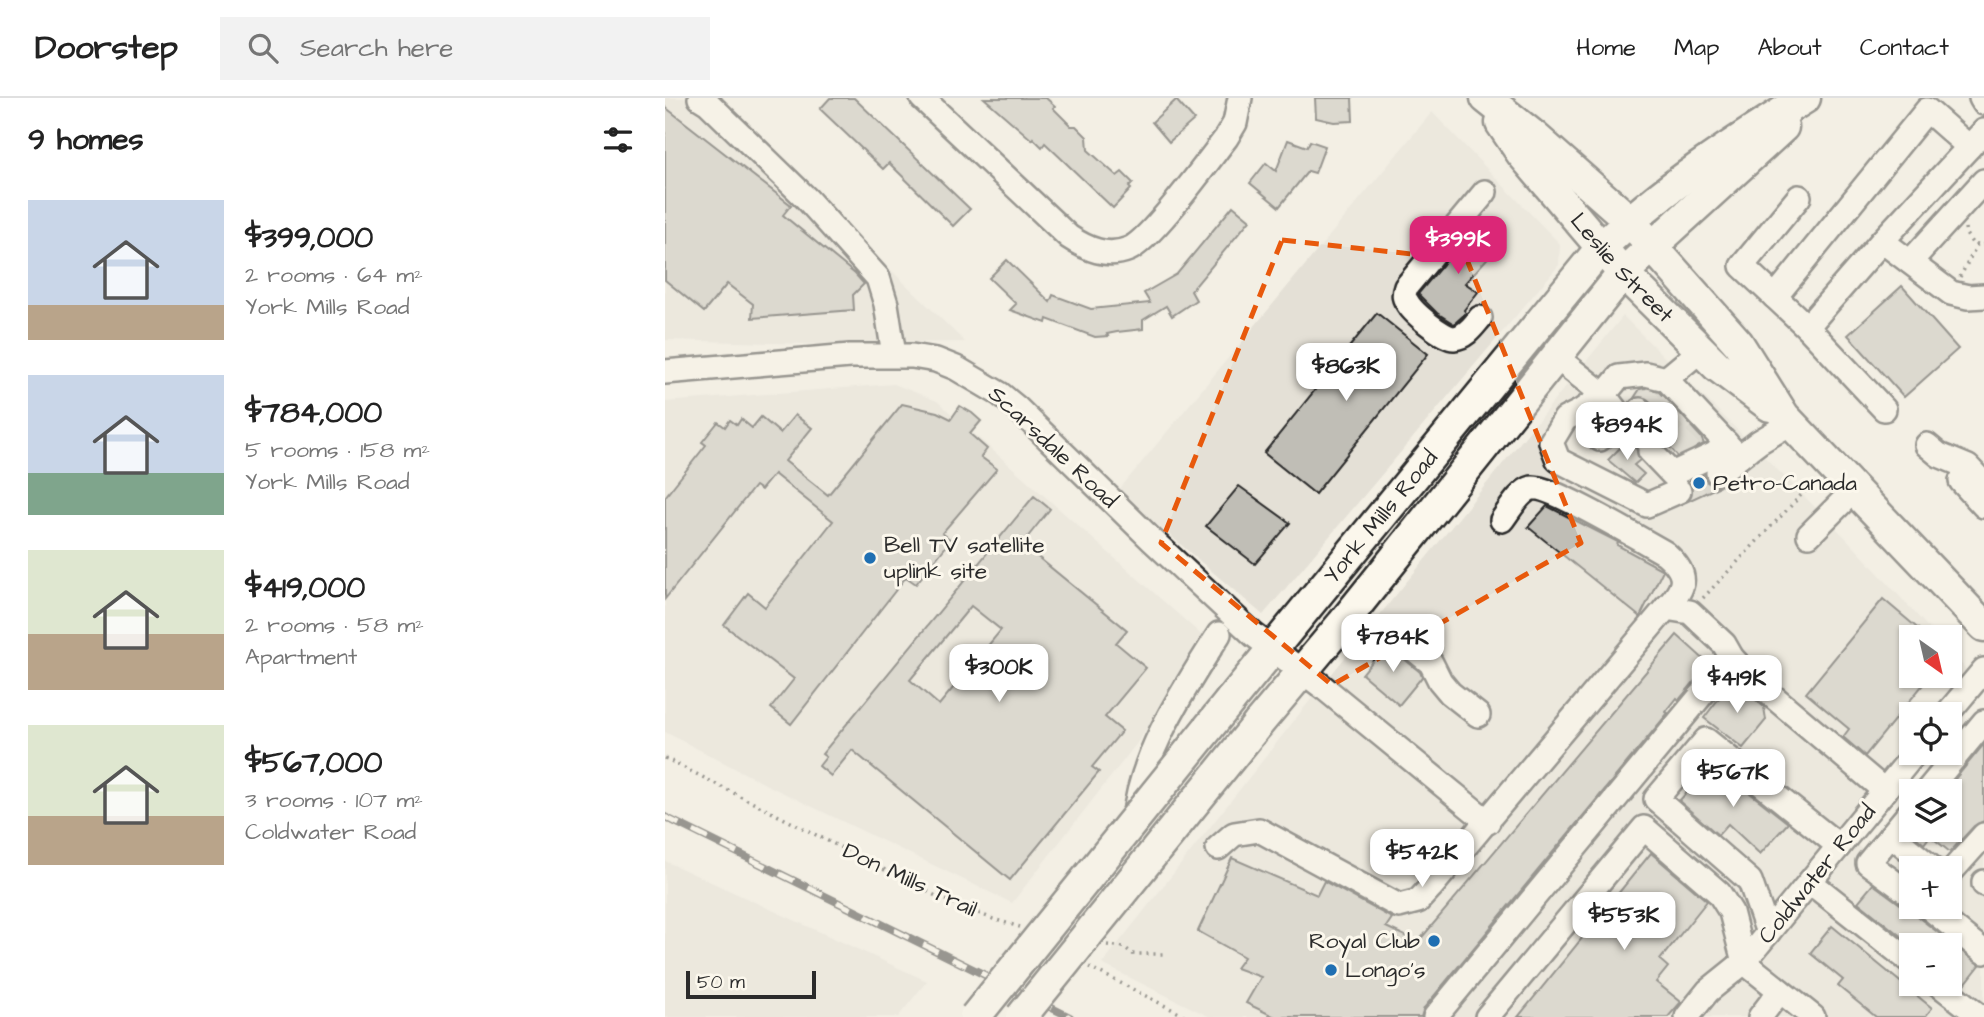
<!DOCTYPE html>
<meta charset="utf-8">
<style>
:root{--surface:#fff;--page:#f2f2f2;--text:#222;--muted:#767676;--line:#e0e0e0;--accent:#db2777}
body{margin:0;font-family:"Architects Daughter",sans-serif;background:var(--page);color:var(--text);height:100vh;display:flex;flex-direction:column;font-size:26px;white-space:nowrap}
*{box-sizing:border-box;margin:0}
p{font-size:23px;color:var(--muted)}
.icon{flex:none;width:38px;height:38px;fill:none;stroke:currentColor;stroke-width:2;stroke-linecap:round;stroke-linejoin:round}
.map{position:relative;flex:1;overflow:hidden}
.panel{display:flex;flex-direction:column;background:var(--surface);width:665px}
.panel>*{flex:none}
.needle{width:46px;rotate:146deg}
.fabs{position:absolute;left:1234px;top:527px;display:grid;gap:14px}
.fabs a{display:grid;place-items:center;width:63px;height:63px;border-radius:0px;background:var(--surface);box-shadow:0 2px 5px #0004;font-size:35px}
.scale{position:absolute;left:21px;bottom:18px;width:130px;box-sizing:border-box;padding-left:7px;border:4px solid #2b2b2b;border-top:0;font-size:19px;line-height:24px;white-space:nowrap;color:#2b2b2b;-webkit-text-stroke:5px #fbf7ec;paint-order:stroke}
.price{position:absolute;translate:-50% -60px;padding:0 16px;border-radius:14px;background:#fff;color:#222;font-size:23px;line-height:46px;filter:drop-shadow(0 2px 4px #0008)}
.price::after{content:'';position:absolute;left:50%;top:42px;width:21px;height:16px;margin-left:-10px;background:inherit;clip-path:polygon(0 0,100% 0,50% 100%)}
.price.current{background:var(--accent);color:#fff}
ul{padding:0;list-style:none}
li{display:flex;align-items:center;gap:21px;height:175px;padding:0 28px}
li span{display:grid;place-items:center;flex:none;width:196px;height:140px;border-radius:0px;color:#555}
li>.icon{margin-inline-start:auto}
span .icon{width:84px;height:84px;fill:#fffc;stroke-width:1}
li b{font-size:30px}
h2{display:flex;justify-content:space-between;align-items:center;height:84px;padding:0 28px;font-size:30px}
header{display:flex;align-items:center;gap:42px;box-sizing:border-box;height:98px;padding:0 35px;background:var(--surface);border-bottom:2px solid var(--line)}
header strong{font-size:33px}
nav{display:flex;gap:38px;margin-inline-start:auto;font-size:24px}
.search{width:490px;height:63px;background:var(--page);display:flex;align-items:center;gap:18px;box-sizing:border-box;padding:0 24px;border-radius:0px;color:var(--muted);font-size:26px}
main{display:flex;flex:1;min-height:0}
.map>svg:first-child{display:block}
.built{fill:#e4e0d6;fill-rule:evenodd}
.building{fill:#c0beb6;stroke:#2b2b2b;stroke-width:2;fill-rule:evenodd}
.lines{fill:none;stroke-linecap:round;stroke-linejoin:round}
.minor-tunnel{stroke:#cbc8bf;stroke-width:23;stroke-dasharray:23 11;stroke-linecap:butt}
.minor-casing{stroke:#2b2b2b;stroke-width:28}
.major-casing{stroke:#2b2b2b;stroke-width:35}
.path{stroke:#2b2b2b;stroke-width:3.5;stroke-dasharray:2 5;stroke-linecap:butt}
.minor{stroke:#fbf7ec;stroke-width:23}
.major{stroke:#fbf7ec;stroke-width:30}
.rail-casing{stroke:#2b2b2b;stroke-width:8}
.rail{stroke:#fbf7ec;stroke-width:5;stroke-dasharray:16;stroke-linecap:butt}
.major-bridge-casing{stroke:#2b2b2b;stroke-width:35;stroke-linecap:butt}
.major-bridge{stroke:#fbf7ec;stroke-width:30}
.marked{fill:none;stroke:#e8590c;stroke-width:5;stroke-dasharray:14 9;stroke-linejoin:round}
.poi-dot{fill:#1f6fb2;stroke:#fbf7ec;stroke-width:2.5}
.labels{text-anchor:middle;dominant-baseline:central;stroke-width:6;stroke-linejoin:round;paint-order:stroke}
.street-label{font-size:23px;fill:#2b2b2b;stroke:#fbf7ec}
.poi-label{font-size:23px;fill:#2b2b2b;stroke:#fbf7ec;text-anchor:start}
</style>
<header>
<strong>Doorstep</strong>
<div class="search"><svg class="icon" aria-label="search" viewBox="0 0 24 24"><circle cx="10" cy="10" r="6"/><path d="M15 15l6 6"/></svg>Search here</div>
<nav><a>Home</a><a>Map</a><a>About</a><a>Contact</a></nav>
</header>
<main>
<section class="panel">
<h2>9 homes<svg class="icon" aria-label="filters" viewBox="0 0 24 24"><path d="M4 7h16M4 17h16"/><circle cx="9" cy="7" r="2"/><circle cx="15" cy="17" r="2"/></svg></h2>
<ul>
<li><span style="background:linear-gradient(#c9d6e8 75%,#b9a48a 0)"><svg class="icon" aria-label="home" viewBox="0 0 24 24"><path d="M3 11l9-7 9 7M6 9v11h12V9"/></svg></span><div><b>$399,000</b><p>2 rooms · 64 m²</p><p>York Mills Road</p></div></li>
<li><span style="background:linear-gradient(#c9d6e8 70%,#7fa58c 0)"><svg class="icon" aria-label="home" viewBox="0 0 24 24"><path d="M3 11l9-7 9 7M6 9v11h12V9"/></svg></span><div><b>$784,000</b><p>5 rooms · 158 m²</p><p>York Mills Road</p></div></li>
<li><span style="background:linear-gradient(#dfe7d0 60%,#b9a48a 0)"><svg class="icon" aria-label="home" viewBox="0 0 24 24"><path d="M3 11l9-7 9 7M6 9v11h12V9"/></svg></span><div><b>$419,000</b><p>2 rooms · 58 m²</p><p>Apartment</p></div></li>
<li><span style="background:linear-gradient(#dfe7d0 65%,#b9a48a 0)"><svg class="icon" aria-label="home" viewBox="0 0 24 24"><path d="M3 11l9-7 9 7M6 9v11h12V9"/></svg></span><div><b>$567,000</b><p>3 rooms · 107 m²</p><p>Coldwater Road</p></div></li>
</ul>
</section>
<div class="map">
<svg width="1319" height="919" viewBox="0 0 1319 919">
<rect width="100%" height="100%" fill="#f3efe4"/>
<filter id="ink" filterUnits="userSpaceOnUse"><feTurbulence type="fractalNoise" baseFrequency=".0143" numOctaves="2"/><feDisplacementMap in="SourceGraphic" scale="14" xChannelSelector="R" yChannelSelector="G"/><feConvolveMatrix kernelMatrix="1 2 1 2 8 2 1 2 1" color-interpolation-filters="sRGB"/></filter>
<g filter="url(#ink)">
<g class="built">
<polygon points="0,0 49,0 300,244 142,246 0,242"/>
<polygon points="767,14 895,146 894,167 598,517 453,393"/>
<path d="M958,218L1180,439L1272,539H1246V578H1284L1285,553L1301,571L1295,584L1270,616H1246V645L1176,732L1202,756L1246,701V732H1284V693H1253L1319,611V919H545L437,866L639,610ZM1246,770H1284V808H1246ZM1246,847H1284V886H1246Z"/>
<polygon points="229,286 272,303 540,540 472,645 347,805 102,687 0,634 0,304"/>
<polygon points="0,763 262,883 233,919 0,919"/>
</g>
<g class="building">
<polygon points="165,0 189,0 305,111 288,128 224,65 218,71 155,11"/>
<polygon points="319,0 381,0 390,8 388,10 406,28 411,28 422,39 423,52 452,78 457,74 468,85 464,89 466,91 448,110 380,45 377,49 368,40 367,42"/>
<polygon points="650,0 687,0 688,23 669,24 651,20"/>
<polygon points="511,2 529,22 504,44 487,24"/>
<polygon points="0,9 126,107 118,117 190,176 199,186 188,197 189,212 87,220 88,206 62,186 39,214 0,182"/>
<polygon points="623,42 642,49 645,43 660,48 650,75 643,73 614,109 585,85 601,65 611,73"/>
<polygon points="568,108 585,122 526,193 531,202 507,218 501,208 478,222 478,231 452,234 442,236 443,238 430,239 382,221 381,225 345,212 351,206 324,180 342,162 385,204 388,197 426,211 485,205 479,195 512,176"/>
<polygon points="813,125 829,142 830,152 800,185 813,194 799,212 801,215 789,226 772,215 753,196"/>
<polygon points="1237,188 1293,251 1239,299 1183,237"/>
<polygon points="712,215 763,256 650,396 599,355 650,292 642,286 656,269 663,275"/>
<polygon points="980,290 994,294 1036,339 1039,346 1013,358 998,341 995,343 986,339 994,329 988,308 978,299 969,300 975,291"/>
<polygon points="237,306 272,314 286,321 295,308 307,315 316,323 305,336 322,351 316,359 332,371 277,435 286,442 251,486 241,479 126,626 106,610 129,581 59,527 83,495 100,509 168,423 109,376 96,392 90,388 0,501 0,399 41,347 37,344 53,324 60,329 65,322 72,327 76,321 87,330 96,319 115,335 130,317 147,330 120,363 163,397"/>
<polygon points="959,346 971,350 975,362 969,367 979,376 970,385 943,362"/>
<polygon points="1039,376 1042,384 1053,389 1023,403 1028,394 1024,384"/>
<polygon points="574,388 625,425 590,466 541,428"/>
<path d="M369,398L385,411L357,446L462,532L451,545L481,570L440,619L457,633L427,669L434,674L345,782L187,652L166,678L154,668L161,659L157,656ZM306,508L336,532L274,607L245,582Z"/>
<polygon points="882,408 947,441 953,444 952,447 998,472 975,519 863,429"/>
<polygon points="1218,501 1263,539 1246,539 1246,578 1265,578 1200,658 1178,639 1184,631 1141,595"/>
<polygon points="1012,537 1044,566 1014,602 1012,600 1001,614 1003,615 759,910 756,919 610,919 581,905 596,879 571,870 579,859 533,833 567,760 652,797 659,783 727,820 721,829 753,844"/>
<polygon points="724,543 731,554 755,574 757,579 734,607 697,576"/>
<polygon points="1068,582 1099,609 1101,622 1078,650 1039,620"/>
<polygon points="1319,646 1319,723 1309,728 1285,754 1265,738 1259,746 1246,735 1249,732 1284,732 1284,693 1280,693"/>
<polygon points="1048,666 1123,725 1095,756 1063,726 1053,737 1014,703"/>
<polygon points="986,755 1042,803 995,862 1003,869 991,884 1016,904 1003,919 853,919"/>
<polygon points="1208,786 1238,808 1246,811 1253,819 1315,867 1300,886 1284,873 1284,847 1247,847 1193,804"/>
<polygon points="1167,828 1267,910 1260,919 1211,919 1173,888 1178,882 1145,855"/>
</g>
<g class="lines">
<g class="minor-tunnel">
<polyline points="975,312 995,294"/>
<polyline points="985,338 998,338 1018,320"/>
<polyline points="977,345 985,338 986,325 1006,306"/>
<polyline points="1009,353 1031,333"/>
<polyline points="1014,393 1053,375"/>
</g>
<g class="minor-casing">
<g id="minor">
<polyline points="35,0 43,5 142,101 213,180 221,206 229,257"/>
<path d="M257,0L404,139C422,151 442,160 464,151C487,141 543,63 561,40L570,25L575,0"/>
<polyline points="1316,0 1319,5"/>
<polyline points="1319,33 1217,143 1286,195 1303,199 1319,198"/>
<polyline points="1134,99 1077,168 1142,229 1217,143"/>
<polyline points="1245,164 1319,83"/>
<polyline points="1110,199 1262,12 1304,49"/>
<path d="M815,220C808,228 801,239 789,240C779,241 747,214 742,204C738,199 739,195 741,189L820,94"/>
<polyline points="1142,229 1219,311"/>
<polyline points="1036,252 1001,281 1074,359"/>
<polyline points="892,260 939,297 969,336"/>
<polyline points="0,274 185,258 247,258 271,262 291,270 335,296 352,310 486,441 589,537 658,589 823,724"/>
<polyline points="1001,281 981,276 954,279 939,297 916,313 900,321 886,344 893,362 982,407 1014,393"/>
<polyline points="975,312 980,327"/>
<polyline points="935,341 957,321"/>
<polyline points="1262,347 1274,357 1303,369 1319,386"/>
<polyline points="985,353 1007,376 1050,356 1061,345"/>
<polyline points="1053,375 1094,344 1126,325"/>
<polyline points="1296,383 1319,408"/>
<path d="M837,422C844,413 855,393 867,390C885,387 980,444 1000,455C1024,476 1022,488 1001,510"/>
<polyline points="1144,437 1189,392"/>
<polyline points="744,538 740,544 766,565 775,583 785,595 813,617"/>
<polyline points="1282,616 1319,572"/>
<polyline points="1262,693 1319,624"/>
<polyline points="1246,713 1203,765 1246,797"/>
<path d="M469,723C476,654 518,593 554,536"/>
<polyline points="1226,737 1267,770"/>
<polyline points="553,750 569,736 594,732 734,808 753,803 766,789 1001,510 1025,514 1059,546 1067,560 1085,579 1220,693"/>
<polyline points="1284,776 1319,737"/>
<polyline points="1145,784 1246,864"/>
<polyline points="1319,784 1319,786"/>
<polyline points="1262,808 1319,854"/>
<polyline points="1103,835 1085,783 991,701 1041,642 1174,748"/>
<polyline points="1273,886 1316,919"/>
<polyline points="770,919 1067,560"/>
<polyline points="822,919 979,730 1054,795 1066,814 1079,864 1148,919"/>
<polyline points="1022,919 1043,893 1079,864 1251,654"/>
<polyline points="1095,919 1115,893"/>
</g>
</g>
<g class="major-casing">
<g id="major">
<polyline points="821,0 870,39 964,122 1073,245 1119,318 1319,528"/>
<path id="s1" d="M836,25L857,56L958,175L1052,268L1105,308"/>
<path id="s2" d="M565,603L936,150C997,90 1068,45 1140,0"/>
<polyline points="593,626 677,526 958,175 1118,29"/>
</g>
</g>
<g class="path">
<polyline points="1300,130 1301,136 1307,145 1319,147"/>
<polyline points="1295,179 1312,147"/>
<polyline points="1038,500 1140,393"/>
<polyline points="0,660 273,799 328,821 355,829"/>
<polyline points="442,847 459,849 468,856 502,856"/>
<polyline points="424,869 522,919"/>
</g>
<use href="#minor" class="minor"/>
<use href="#major" class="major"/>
<g class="rail-casing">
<polyline id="rail" points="0,719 405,919"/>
</g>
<use href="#rail" class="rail"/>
<g class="major-bridge-casing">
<g id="major-bridge">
<polyline points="310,919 565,603"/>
<polyline points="356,919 593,626"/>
</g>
</g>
<use href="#major-bridge" class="major-bridge"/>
</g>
</g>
<path d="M0 0H1319V919H0ZM617,142L802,162L916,445L667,587L496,445Z" fill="#f3efe4" fill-opacity=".55" fill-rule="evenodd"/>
<path class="marked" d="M617,142L802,162L916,445L667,587L496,445Z"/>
<g class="poi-dot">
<circle cx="1034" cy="385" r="7"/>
<circle cx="205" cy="460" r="7"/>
<circle cx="769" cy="843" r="7"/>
<circle cx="666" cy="872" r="7"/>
</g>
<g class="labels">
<g class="street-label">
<text stroke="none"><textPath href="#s1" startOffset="189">Leslie Street</textPath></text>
<text transform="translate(388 349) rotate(43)">Scarsdale Road</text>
<text stroke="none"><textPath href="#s2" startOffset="238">York Mills Road</textPath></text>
<text transform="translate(1152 776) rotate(-51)">Coldwater Road</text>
<text transform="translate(245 782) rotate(25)">Don Mills Trail</text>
</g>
<g class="poi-label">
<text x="1048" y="385">Petro-Canada</text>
<text x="219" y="447">Bell TV satellite<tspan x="219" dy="26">uplink site</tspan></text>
<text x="755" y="843" text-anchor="end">Royal Club</text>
<text x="680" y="872">Longo's</text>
</g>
</g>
</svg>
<div class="fabs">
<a><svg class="needle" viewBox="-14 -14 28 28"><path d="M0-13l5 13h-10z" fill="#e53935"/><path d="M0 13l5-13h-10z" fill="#767676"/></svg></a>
<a><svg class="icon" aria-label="locate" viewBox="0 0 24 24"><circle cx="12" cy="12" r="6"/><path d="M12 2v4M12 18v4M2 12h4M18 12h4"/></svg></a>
<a><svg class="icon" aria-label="layers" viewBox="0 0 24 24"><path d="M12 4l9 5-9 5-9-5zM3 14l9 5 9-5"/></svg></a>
<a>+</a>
<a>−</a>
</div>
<div class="scale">50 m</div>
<b class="price current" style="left:793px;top:178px">$399K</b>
<b class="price" style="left:681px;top:305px">$863K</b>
<b class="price" style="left:962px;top:364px">$894K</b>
<b class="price" style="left:728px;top:576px">$784K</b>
<b class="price" style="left:334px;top:606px">$300K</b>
<b class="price" style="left:1072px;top:617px">$419K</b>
<b class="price" style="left:1068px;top:711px">$567K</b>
<b class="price" style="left:757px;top:791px">$542K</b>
<b class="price" style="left:959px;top:854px">$553K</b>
</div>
</main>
